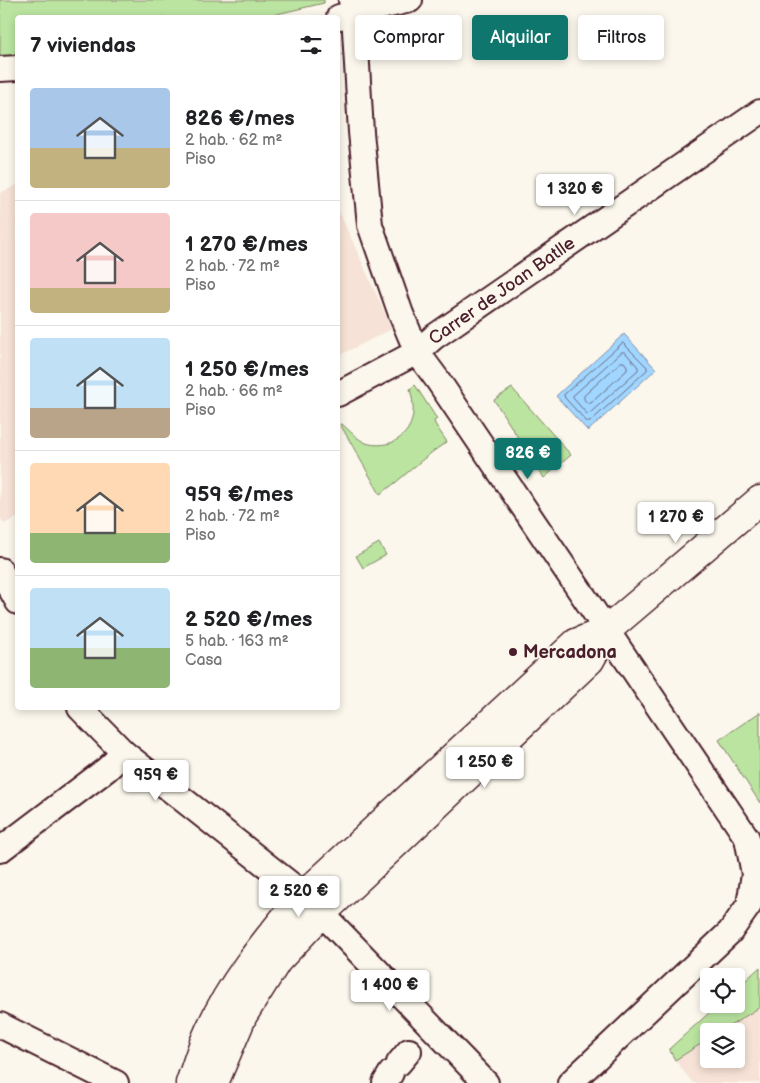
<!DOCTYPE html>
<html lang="es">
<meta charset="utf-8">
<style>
:root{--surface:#fff;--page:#f2f2f2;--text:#202124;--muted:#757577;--line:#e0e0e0;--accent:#0f766e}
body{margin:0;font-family:"Balsamiq Sans",sans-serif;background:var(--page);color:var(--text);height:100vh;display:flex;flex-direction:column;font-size:19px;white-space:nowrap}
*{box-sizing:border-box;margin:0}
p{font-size:16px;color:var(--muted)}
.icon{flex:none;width:28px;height:28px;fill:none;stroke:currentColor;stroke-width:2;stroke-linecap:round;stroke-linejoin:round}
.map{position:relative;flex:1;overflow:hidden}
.drawer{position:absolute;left:15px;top:15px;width:325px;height:695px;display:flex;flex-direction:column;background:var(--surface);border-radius:5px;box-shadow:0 2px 8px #0003}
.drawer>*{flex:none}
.hud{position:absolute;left:355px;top:15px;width:330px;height:45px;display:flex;gap:10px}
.buttons{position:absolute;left:700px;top:968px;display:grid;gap:10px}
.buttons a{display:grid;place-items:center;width:45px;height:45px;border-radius:5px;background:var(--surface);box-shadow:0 2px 8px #0003;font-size:25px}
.price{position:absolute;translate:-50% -42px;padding:0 11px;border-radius:5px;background:#fff;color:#222;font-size:16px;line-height:32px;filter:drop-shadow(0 1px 2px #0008)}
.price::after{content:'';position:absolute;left:50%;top:30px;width:15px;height:11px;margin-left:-8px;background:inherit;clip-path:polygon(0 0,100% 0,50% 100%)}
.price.current{background:var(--accent);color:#fff}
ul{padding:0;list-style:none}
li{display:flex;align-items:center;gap:15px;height:125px;padding:0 15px}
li+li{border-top:1px solid var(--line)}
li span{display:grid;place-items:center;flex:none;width:140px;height:100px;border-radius:5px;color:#555}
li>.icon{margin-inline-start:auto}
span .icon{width:60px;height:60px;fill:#fffc;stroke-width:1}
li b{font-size:21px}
h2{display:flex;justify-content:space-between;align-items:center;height:60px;padding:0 15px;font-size:21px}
.chip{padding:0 18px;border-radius:5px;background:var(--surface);box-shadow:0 2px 8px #0003;font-size:18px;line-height:45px}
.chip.current{background:var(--accent);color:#fff}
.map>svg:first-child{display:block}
.built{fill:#f6e2d6}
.green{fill:#bae4a0;stroke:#828266}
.water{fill:#a0d6ff;stroke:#7e8daa}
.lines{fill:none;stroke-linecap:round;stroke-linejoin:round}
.shore{stroke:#6c6880;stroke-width:1}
.street-casing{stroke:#4a1f2b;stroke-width:28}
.secondary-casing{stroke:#4a1f2b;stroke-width:31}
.street{stroke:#fbf7ec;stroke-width:24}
.secondary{stroke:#fbf7ec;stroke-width:28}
.poi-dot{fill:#4a1f2b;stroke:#fbf7ec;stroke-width:2}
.labels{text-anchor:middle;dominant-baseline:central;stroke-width:4;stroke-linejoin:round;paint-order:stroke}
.street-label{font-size:18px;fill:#4a1f2b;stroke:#fbf7ec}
.poi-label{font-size:18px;font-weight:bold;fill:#4a1f2b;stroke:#fbf7ec;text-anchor:start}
</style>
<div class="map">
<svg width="760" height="1083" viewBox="0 0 760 1083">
<rect width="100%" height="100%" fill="#fbf7ec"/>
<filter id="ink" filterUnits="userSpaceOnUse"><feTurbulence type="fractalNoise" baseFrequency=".02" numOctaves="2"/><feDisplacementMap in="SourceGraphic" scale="10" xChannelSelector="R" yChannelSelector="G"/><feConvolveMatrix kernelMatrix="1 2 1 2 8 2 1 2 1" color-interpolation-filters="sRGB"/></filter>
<g filter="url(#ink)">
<g class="built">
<polygon points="17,185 18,517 4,524 0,516 0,193"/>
<polygon points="338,209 392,329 338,356"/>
<polygon points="760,1007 760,1083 693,1083 675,1060 709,1039 709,1059 736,1059 736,1031 722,1031"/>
</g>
<g class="green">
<polygon points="0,0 324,0 324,3 260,18 18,18 17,56 0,57"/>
<path d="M415,385L437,419L434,421L435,424L447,442C421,458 404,478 380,494L340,424H342C350,431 357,439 366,443C374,446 385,445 393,442C415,431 416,410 410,389Z"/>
<polygon points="512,388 571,455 544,478 494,400"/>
<polygon points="379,543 386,555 363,568 356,556"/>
<polygon points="760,712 760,803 719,740"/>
<polygon points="760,967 760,1007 722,1031 709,1031 709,1039 675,1060 669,1049 719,1004 736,1004 736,989"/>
</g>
<polygon class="water" points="624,334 656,369 588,431 556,396"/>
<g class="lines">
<g class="shore">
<polygon points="623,343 647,367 647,370 590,422 587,422 565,398 564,395"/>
<polygon points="622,352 625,352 638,367 638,370 590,413 587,414 573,398 573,396"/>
<polygon points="621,362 624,362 627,366 627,370 591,403 587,403 584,399 584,396"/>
</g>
<g class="street-casing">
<g id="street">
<polyline points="351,0 354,14 361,132 370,225 401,314 417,352 437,379 747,838 754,874 749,905 730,932 570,1083"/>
<polyline points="339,17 410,0"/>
<polyline points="0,69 18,68"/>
<polyline points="338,394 417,352 434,337 760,112"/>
<polyline points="0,570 18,602"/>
<polyline points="80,708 124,753 304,895 486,1083"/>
<polyline points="0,850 107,769 124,753"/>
<polyline points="0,1025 116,1083"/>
<polyline points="399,1063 409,1051"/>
<polyline points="385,1083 391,1073"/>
</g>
</g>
<g class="secondary-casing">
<g id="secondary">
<path d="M190,1083C195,1070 199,1056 204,1043C226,988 266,940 304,895L576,643L606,631"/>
<polyline points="214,1083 243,1015 277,961 322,913 590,660 606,631 760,500"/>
</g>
</g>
<use href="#street" class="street"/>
<use href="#secondary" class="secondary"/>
</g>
</g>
<circle class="poi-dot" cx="513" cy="652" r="5"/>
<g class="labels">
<g class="street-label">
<text transform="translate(502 291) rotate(-35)">Carrer de Joan Batlle</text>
</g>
<g class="poi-label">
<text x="523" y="652">Mercadona</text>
</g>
</g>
</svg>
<div class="buttons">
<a><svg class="icon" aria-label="locate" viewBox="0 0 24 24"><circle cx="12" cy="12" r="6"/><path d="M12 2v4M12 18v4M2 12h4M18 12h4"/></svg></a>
<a><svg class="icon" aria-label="layers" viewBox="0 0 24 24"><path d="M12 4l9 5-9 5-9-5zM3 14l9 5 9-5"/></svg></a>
</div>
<b class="price" style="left:575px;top:216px">1 320 €</b>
<b class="price current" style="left:528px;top:480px">826 €</b>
<b class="price" style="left:676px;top:544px">1 270 €</b>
<b class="price" style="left:485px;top:789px">1 250 €</b>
<b class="price" style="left:156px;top:802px">959 €</b>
<b class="price" style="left:299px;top:918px">2 520 €</b>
<b class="price" style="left:390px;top:1012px">1 400 €</b>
<div class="hud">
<a class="chip">Comprar</a>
<a class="chip current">Alquilar</a>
<a class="chip">Filtros</a>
</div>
<section class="drawer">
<h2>7 viviendas<svg class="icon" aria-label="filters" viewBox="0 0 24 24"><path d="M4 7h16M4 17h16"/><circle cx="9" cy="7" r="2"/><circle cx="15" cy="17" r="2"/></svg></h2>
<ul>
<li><span style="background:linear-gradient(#a9c7e8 60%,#c2b280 0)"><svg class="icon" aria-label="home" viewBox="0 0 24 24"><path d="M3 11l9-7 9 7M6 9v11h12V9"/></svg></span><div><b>826 €/mes</b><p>2 hab. · 62 m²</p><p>Piso</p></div></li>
<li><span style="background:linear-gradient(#f6c9c9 75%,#c2b280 0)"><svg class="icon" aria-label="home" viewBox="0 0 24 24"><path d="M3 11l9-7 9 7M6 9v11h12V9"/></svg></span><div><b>1 270 €/mes</b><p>2 hab. · 72 m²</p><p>Piso</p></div></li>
<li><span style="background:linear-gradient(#bfe0f5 70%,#b9a48a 0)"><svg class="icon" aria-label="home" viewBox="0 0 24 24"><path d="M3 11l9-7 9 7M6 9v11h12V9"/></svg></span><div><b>1 250 €/mes</b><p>2 hab. · 66 m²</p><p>Piso</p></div></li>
<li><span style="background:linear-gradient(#ffd9b3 70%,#8fb573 0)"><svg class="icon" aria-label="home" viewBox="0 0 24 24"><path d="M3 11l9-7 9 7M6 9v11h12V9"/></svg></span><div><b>959 €/mes</b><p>2 hab. · 72 m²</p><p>Piso</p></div></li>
<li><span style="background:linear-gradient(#bfe0f5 60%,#8fb573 0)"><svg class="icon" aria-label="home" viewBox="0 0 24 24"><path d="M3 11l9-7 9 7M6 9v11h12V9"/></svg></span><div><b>2 520 €/mes</b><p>5 hab. · 163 m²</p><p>Casa</p></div></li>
</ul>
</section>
</div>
